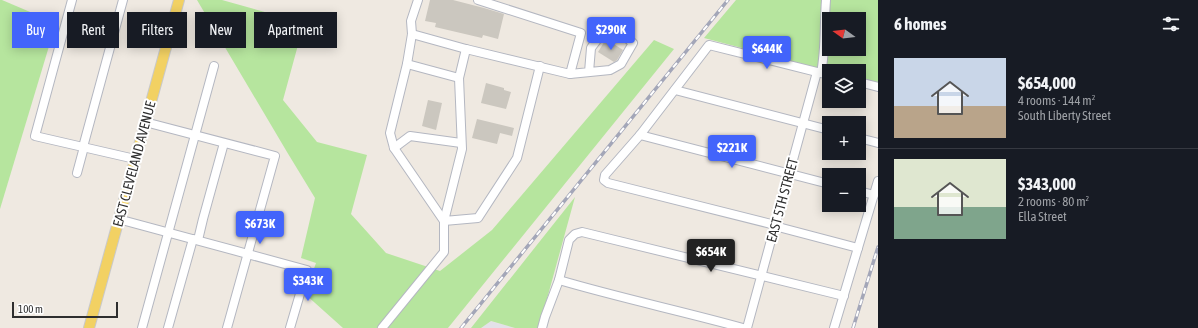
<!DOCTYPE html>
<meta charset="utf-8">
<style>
:root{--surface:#171b24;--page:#242831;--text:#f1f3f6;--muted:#9ea1a6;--line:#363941;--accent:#4264fb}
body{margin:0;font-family:"Asap Condensed",sans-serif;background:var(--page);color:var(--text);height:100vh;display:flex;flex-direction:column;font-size:15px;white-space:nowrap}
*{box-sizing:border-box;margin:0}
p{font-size:13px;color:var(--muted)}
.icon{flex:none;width:22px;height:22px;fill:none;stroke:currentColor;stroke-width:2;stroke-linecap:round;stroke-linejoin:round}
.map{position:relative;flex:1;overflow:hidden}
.details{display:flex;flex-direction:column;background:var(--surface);width:320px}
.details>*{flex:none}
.hud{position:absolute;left:12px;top:12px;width:380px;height:36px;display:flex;gap:8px}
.needle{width:26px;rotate:285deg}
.controls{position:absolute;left:822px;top:12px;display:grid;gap:8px}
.controls a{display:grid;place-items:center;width:44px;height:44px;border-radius:0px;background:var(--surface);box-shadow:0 2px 10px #0003;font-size:20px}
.scale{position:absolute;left:12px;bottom:10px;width:106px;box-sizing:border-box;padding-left:4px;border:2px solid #2e2e2e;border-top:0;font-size:11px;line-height:14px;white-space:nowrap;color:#2e2e2e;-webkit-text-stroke:3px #fff;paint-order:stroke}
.price{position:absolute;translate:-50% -34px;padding:0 9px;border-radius:4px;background:var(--accent);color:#fff;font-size:13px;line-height:26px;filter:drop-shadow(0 1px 2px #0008)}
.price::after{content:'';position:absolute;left:50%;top:24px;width:12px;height:9px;margin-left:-6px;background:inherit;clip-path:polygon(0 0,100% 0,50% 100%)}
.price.active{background:#222;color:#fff}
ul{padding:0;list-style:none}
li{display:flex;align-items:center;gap:12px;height:100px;padding:0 16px}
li+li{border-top:1px solid var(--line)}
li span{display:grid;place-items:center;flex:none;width:112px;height:80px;border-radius:0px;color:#555}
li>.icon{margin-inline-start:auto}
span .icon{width:48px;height:48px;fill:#fffc;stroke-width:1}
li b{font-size:17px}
h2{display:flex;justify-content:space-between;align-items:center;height:48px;padding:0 16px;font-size:17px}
.chip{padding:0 14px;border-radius:0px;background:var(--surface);box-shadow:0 2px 10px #0003;font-size:14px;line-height:36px}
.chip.active{background:var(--accent);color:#fff}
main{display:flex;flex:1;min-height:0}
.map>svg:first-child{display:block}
.industrial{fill:#e3e1e8}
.green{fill:#b6e59e;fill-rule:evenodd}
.building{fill:#cbc7bf}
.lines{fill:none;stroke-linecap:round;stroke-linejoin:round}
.minor-casing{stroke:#b4b7c1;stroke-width:10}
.major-casing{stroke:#c9c9c9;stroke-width:12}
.minor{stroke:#fff;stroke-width:8}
.major{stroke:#f2d163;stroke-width:10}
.rail-casing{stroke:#a3a6b8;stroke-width:3.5}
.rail{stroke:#fff;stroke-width:2;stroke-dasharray:6;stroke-linecap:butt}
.labels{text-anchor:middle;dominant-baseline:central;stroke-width:4;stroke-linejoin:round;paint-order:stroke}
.street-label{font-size:14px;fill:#2e2e2e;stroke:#fff}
</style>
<main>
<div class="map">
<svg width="878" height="328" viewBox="0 0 878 328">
<rect width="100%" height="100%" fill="#efe9e1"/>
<polygon class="industrial" points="490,321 515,328 481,328"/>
<g class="green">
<polygon points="0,0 2,0 56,23 0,209"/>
<polygon points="197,0 222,0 304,23 283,100 317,142 367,155 351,214 386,253 440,271 492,230 654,40 674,49 448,328 343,328 305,294 316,263 301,258 315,198 287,152"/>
<path d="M736,0H878V84L859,79V71H829L704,38ZM829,19H859V49H829Z"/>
<polygon points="575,197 539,328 515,328 491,321 481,328 471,328"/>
</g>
<g class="building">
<polygon points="430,0 453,0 484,8 504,14 498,39 483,35 482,38 435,27 436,23 425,21"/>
<polygon points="606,39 623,50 617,60 614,62 598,52"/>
<polygon points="486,83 504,88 504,90 511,92 506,109 481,103"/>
<polygon points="428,100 442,103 436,130 422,126"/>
<polygon points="477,119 514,128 512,136 500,133 497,144 472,138"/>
</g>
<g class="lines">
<g class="minor-casing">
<g id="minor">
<polyline points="72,0 35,136 135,159"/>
<polyline points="478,0 581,33 570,74"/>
<polyline points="412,34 466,49 459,78 462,149 444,221 478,218 517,158 540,66"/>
<polyline points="466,49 570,74 610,70 621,64 633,43 619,32 603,32 591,48 589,72"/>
<polyline points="407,64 459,78"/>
<path d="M821,73C826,48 824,25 826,0"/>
<polyline points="829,75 709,45 640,135 605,175 604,180 608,183 775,225 782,228 858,248"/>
<polyline points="859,82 878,87"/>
<polyline points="675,90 829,130"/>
<polyline points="145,122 275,156 227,328"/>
<polyline points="640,135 829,184"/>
<polyline points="859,138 878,143"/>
<polyline points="83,147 123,0"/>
<polyline points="394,148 410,136 461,143"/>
<polyline points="77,173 84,147"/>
<polyline points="859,191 874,195"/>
<polyline points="118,219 307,270 290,328"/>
<polyline points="198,240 203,219 224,143"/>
<path d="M559,280C620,298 682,311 743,328"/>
<polyline points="142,328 214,66"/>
<polyline points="168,328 193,239"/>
<polyline points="382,328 444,252 444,221 394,148 390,133 407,64 412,34 411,21 418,0"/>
<polyline points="542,328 545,317 559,280 569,240 575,234 582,232 844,296"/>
<polyline points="747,328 817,72"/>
<polyline points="834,328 878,181"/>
</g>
</g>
<g class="major-casing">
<polyline id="major" points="89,328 179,0"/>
</g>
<use href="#minor" class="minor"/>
<use href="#major" class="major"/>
<g class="rail-casing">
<g id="rail">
<polyline points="461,328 728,0"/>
<polyline points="853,328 878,247"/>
</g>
</g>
<use href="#rail" class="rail"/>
</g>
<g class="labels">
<g class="street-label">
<text transform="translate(134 164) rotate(-75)">EAST CLEVELAND AVENUE</text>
<text transform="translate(782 200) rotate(-75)">EAST 5TH STREET</text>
</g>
</g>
</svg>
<div class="controls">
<a><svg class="needle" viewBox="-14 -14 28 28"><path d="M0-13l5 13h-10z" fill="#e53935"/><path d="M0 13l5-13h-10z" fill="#9ea1a6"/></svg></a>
<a><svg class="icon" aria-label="layers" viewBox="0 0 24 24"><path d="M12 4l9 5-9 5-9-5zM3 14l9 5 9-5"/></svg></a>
<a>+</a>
<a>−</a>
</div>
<div class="scale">100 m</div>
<b class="price" style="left:611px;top:51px">$290K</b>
<b class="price" style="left:767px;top:70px">$644K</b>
<b class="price" style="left:732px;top:169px">$221K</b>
<b class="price" style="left:260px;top:245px">$673K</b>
<b class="price active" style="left:711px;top:273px">$654K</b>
<b class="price" style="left:308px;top:302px">$343K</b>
<div class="hud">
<a class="chip active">Buy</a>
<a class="chip">Rent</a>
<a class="chip">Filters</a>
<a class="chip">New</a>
<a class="chip">Apartment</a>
</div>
</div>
<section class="details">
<h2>6 homes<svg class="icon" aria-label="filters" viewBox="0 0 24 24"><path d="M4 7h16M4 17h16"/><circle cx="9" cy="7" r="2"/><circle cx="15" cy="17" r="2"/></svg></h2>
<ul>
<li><span style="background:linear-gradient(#c9d6e8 60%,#b9a48a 0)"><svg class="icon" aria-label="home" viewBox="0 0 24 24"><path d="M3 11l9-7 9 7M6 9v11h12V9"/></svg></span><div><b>$654,000</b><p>4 rooms · 144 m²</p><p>South Liberty Street</p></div></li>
<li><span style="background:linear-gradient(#dfe7d0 60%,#7fa58c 0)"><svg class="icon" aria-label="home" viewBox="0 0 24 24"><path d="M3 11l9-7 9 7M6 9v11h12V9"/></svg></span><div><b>$343,000</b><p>2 rooms · 80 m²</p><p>Ella Street</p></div></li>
</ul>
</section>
</main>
